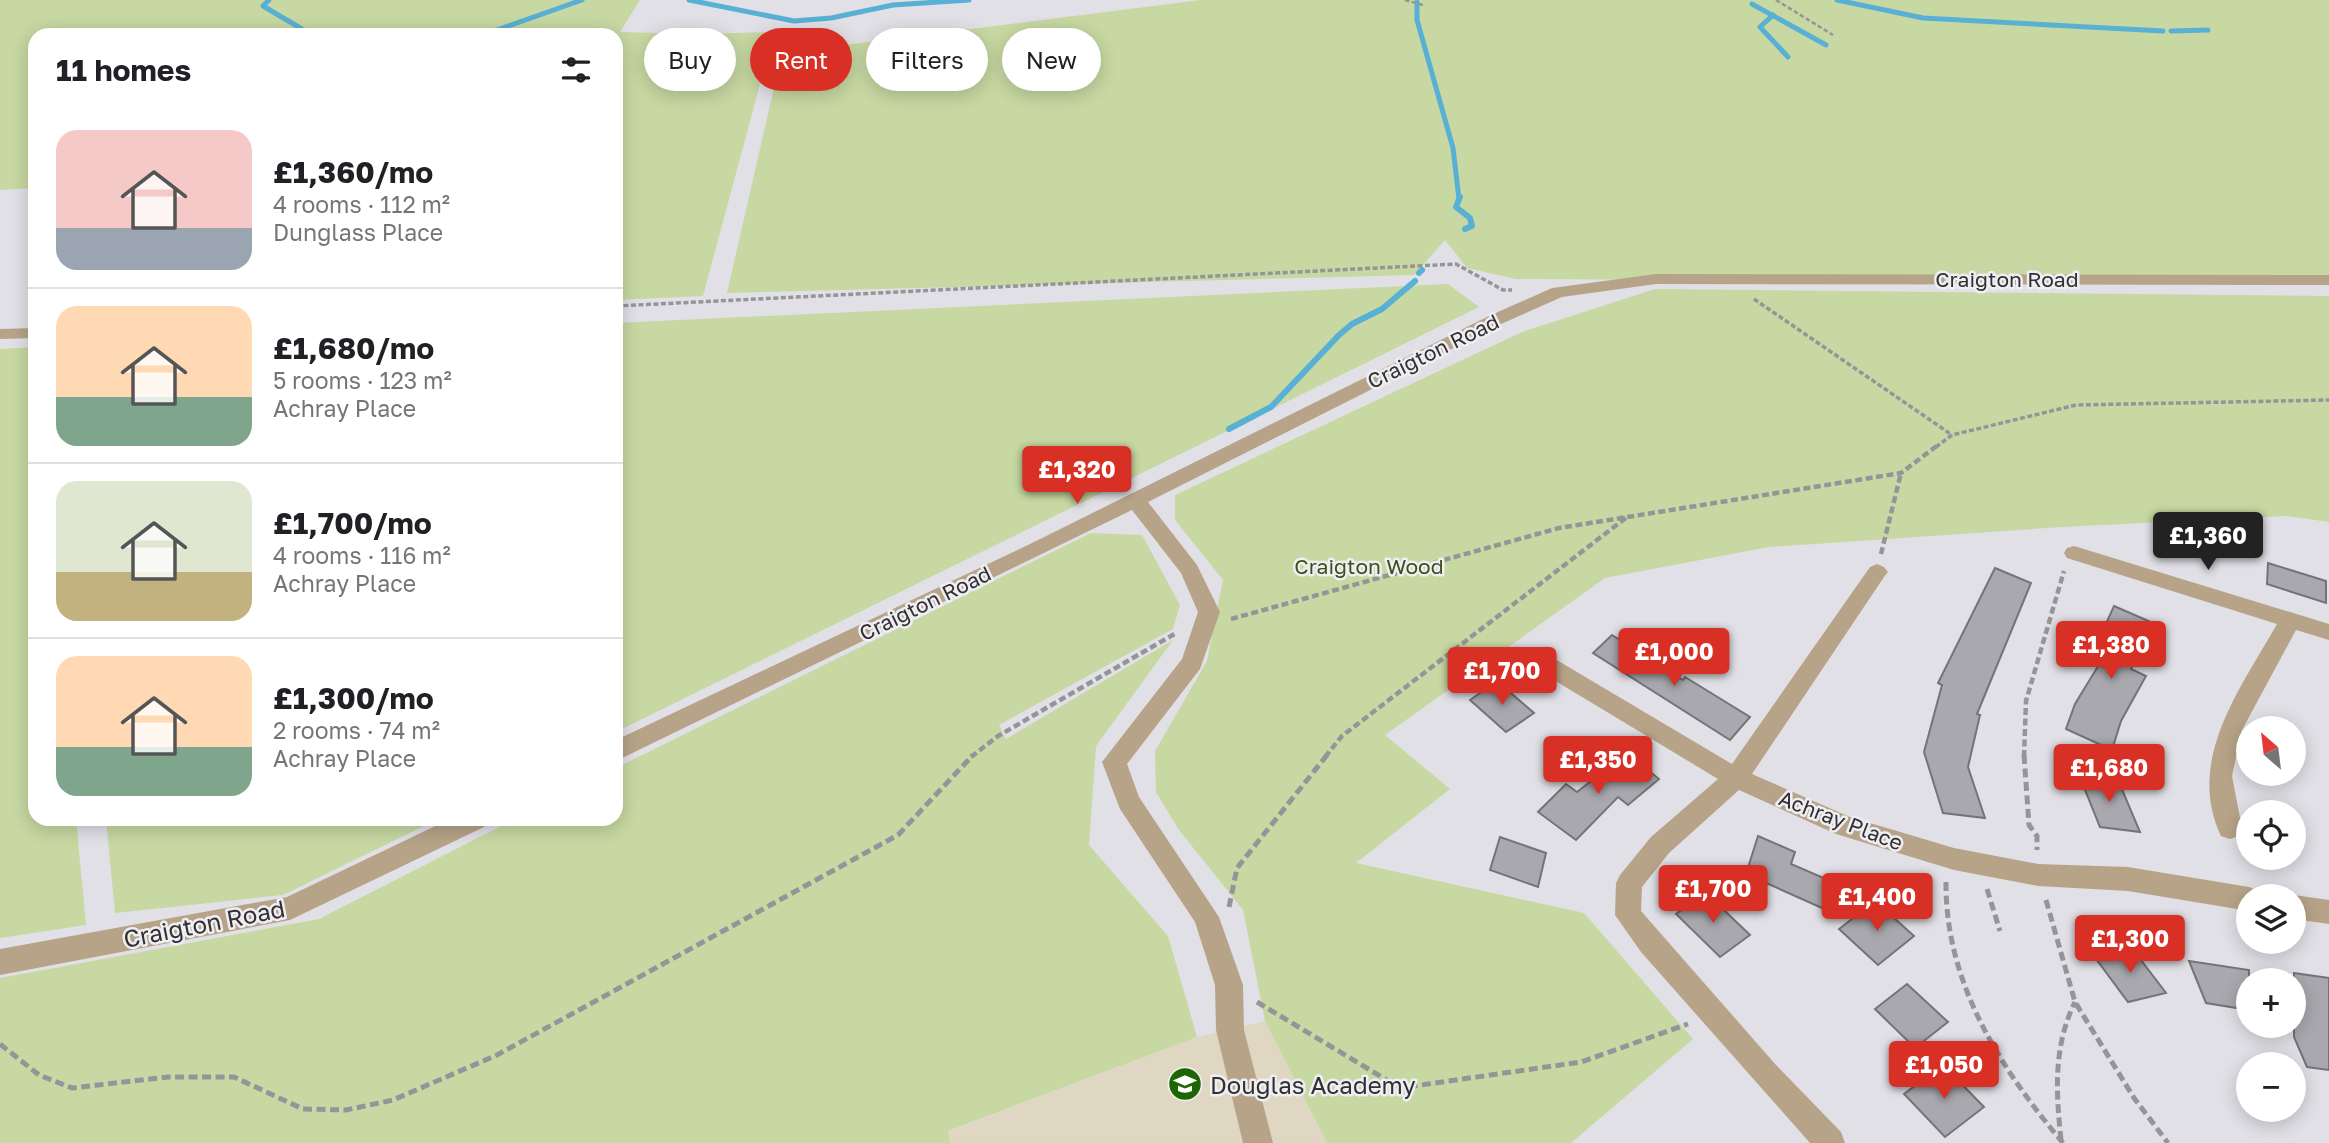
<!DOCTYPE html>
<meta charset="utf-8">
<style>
:root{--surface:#fff;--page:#f2f2f2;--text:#202124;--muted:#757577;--line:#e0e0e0;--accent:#d93025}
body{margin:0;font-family:"Golos Text",sans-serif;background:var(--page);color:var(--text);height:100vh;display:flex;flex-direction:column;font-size:26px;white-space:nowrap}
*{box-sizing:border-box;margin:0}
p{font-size:23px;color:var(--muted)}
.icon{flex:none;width:38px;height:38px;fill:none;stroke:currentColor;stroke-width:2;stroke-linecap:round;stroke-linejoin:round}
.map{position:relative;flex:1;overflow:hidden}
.side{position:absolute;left:28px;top:28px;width:595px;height:798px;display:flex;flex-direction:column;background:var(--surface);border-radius:21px;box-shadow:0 4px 18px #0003}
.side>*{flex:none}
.banner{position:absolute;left:644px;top:28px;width:665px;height:63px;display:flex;gap:14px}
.needle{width:46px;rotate:332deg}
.fabs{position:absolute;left:2236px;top:716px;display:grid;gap:14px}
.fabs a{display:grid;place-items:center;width:70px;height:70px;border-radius:50%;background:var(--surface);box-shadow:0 4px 18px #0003;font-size:35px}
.price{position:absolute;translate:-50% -60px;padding:0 16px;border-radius:7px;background:var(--accent);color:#fff;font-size:23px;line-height:46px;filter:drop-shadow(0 2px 4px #0008)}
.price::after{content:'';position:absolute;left:50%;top:42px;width:21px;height:16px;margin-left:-10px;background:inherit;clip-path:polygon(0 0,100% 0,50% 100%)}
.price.on{background:#222;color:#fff}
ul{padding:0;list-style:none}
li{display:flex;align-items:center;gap:21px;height:175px;padding:0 28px}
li+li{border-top:2px solid var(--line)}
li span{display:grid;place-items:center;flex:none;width:196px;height:140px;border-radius:21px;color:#555}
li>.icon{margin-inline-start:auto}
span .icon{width:84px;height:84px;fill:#fffc;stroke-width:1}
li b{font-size:30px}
h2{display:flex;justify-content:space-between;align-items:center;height:84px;padding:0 28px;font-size:30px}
.chip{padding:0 24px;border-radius:32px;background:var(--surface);box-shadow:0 4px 18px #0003;font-size:24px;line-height:63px}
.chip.on{background:var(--accent);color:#fff}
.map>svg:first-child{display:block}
.education{fill:#e0d7c2}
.green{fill:#c7d8a2}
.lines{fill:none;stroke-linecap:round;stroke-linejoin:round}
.stream-far1{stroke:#58b0d5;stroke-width:5}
.stream{stroke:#58b0d5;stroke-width:6}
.building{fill:#a9a8ae;stroke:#747378;stroke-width:2}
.path-far3{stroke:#959599;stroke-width:2.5;stroke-dasharray:4.5 2.5;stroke-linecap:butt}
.path-far2{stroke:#959599;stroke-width:3.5;stroke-dasharray:5 2.5;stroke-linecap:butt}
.path-far1{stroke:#959599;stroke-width:4.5;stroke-dasharray:7 3.5;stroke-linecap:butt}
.path{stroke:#959599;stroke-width:5;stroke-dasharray:9 4.5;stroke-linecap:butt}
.minor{fill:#b7a488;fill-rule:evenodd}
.labels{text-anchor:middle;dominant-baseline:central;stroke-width:5;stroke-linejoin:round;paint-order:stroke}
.street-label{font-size:21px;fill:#313133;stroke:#eeeef3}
.park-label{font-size:21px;fill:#414f19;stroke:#eeeef3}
.near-street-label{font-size:24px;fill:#313133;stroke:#eeeef3}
.near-poi-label{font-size:24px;fill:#313133;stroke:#eeeef3;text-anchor:start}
</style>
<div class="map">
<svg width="2329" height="1143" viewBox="0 0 2329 1143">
<rect width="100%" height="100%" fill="#e1e0e6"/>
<polygon class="education" points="1265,1021 1327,1143 950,1143 947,1132 1197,1037"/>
<g class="green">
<polygon points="0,0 640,0 620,32 691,34 774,32 703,296 616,300 616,35 35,35 35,188 0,190"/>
<polygon points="1201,0 2329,0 2329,283 1516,279 1467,268 1445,240 1414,275 727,293 784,44 844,45"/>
<polygon points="1448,284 1479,307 616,732 616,323"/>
<polygon points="1655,289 2329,296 2329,522 2287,516 2062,527 1769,547 1605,578 1385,735 1450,789 1356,863 1584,913 1693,1039 1571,1143 1327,1143 1265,1021 1243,910 1179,830 1156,792 1155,751 1207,661 1223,580 1175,520 1175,495 1522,332"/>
<polygon points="34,347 35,819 76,819 86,925 0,938 0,349"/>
<polygon points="1091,533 1142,535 1180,605 1173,629 999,725 1006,739 1173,640 1096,746 1089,845 1168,936 1197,1037 948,1131 950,1143 0,1143 0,978 319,919 515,819 616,819 616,768"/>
<polygon points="106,819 438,819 283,895 115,913"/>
</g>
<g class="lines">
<g class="stream-far1">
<polyline points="269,0 263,6 312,35"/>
<polyline points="689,0 794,21 831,18 893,5 969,0"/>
<polyline points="1837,0 1923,18 2163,31"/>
<polyline points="1417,2 1417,20 1453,148 1459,199"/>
<polyline points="1752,4 1826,45"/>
<polyline points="1773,15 1760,27 1788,57"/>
<polyline points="2171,31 2208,30"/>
<polyline points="483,35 582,0"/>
</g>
<g class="stream">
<polyline points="1460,197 1456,207 1470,218 1472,226 1465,229"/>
<polyline points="1419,273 1422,270"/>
<polyline points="1229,429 1271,407 1339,335 1352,324 1382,309 1415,281"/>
</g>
</g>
<g class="building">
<polygon points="2268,563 2326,581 2326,603 2267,584"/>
<polygon points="1995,568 2031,583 1977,714 1980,715 1968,767 1985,818 1943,813 1924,752 1942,685 1938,683"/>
<polygon points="2114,606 2151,622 2131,669 2146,676 2121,721 2112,750 2066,729 2075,704 2111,645 2099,639"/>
<polygon points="1612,635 1683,680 1685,677 1750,717 1730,740 1593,653"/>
<polygon points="1497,681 1534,713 1506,732 1470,700"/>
<polygon points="1627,753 1659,779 1628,805 1618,797 1576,840 1538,812 1566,784 1577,792"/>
<polygon points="2079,775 2118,780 2140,832 2100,827"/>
<polygon points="1758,836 1795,852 1791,864 1847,888 1840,916 1746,874"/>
<polygon points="1500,837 1546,853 1538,887 1490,870"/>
<polygon points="1706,893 1750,935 1720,957 1676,914"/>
<polygon points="1875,901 1914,936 1878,965 1839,929"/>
<polygon points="2131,947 2166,993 2128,1002 2094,956"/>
<polygon points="2189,961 2249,970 2249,1010 2206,1003"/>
<polygon points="2294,973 2329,978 2329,1070 2307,1067 2294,1037"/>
<polygon points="1907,984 1948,1022 1915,1048 1875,1009"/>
<polygon points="1943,1065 1984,1107 1945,1137 1904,1094"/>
</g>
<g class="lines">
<g class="path-far3">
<polyline points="1405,0 1423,5"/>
<polyline points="1776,0 1833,35"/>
</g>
<g class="path-far2">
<polyline points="1754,299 1952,435"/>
<polyline points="616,306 1456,264 1503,290 1512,290"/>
<polyline points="1936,447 1952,435 2076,405 2329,400"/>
</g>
<g class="path-far1">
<polyline points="1881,554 1901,473"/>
<polyline points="1231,619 1559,528 1901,473 1938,445"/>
<polyline points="971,757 998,736 1176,633"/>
<polyline points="1325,757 1342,736 1627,517"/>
<polyline points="2024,757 2026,701 2064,571"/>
</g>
<g class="path">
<polyline points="2024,755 2029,825 2037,836 2037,850"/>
<path d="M1946,882C1945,982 2000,1068 2063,1143"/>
<polyline points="1987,889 2000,931"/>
<polyline points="2046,900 2075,1002 2134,1098 2168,1143"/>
<polyline points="1229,907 1237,868 1327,755"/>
<polyline points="1257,1002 1400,1088 1581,1062 1688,1024"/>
<polyline points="0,1044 39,1075 72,1088 168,1077 234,1077 303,1109 346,1110 393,1100 497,1055 898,835 973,755"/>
<path d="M2061,1140C2056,1092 2053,1047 2075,1002"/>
</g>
<g class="minor">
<polygon points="1656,274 2329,275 2329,285 1656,284 1562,297 1501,324 1148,502 1197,565 1220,612 1200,669 1127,764 1139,797 1219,917 1243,985 1244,1030 1273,1143 1243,1143 1216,1030 1215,985 1195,922 1120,809 1102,762 1182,659 1198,612 1181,573 1132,510 616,761 616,740 1030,544 1489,316 1552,288"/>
<polygon points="35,328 35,338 0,339 0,329"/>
<path d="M2074,546L2329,624V640L2296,630L2242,730L2232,776L2242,828L2239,836L2230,839L2221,836C2185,760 2241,688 2277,624L2067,558L2064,553L2067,548Z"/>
<polygon points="1877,564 1884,567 1888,572 1884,577 1752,774 1850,817 1954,848 2038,864 2128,867 2249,887 2258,891 2261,896 2249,896 2249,911 2128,891 2038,886 1954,870 1836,834 1739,790 1669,853 1642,887 1641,911 1776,1065 1841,1132 1845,1143 1810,1143 1641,952 1615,915 1616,883 1620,875 1651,837 1718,779 1539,671 1536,665 1539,659 1547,656 1555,659 1732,764 1870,567"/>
<polygon points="450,819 487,819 484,827 290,920 0,975 0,949 287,897"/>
<polygon points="2294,895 2329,900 2329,924 2294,919"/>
</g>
</g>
<defs>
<g id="school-disc" transform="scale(1.75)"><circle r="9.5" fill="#1c6703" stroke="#eeeef3"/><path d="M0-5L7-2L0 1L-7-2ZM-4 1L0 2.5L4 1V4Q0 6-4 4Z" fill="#fff"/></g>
</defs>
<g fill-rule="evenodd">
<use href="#school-disc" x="1185" y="1084"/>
</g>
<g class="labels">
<g class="street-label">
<text x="2007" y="279">Craigton Road</text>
<text transform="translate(1433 351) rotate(-26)">Craigton Road</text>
<text transform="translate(925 603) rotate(-26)">Craigton Road</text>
<text transform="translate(1841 820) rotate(21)">Achray Place</text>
</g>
<g class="park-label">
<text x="1369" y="566">Craigton Wood</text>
</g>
<g class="near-street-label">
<text transform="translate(204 923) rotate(-11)">Craigton Road</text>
</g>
<g class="near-poi-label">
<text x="1210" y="1084">Douglas Academy</text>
</g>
</g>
</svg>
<div class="fabs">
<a><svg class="needle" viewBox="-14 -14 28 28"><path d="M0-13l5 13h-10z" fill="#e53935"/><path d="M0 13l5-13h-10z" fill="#757577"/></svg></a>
<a><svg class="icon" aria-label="locate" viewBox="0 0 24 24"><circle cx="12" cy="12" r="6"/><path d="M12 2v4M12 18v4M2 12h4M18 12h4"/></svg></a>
<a><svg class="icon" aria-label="layers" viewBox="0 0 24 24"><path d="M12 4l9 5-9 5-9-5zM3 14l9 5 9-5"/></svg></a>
<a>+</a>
<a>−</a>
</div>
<b class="price" style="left:1077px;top:506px">£1,320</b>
<b class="price on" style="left:2208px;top:572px">£1,360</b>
<b class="price" style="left:2111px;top:681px">£1,380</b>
<b class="price" style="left:1674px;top:688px">£1,000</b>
<b class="price" style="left:1502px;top:707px">£1,700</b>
<b class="price" style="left:1598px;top:796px">£1,350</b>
<b class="price" style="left:2109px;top:804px">£1,680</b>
<b class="price" style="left:1713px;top:925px">£1,700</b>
<b class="price" style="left:1877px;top:933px">£1,400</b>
<b class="price" style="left:2130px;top:975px">£1,300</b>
<b class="price" style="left:1944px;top:1101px">£1,050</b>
<div class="banner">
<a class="chip">Buy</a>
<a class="chip on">Rent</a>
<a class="chip">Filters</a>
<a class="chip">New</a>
</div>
<section class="side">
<h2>11 homes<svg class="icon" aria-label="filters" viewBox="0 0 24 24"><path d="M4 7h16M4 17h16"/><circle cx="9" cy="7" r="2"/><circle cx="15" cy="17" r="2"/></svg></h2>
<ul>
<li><span style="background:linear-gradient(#f6c9c9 70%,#9aa5b1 0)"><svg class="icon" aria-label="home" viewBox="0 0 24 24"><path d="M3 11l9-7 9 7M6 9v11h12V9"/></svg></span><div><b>£1,360/mo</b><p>4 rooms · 112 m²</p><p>Dunglass Place</p></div></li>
<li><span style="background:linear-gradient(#ffd9b3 65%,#7fa58c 0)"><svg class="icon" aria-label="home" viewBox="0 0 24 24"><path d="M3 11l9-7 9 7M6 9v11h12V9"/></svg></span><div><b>£1,680/mo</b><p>5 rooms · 123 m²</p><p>Achray Place</p></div></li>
<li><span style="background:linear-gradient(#dfe7d0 65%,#c2b280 0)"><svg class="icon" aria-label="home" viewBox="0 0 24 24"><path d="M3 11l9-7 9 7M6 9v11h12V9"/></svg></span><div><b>£1,700/mo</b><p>4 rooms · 116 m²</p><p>Achray Place</p></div></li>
<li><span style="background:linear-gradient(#ffd9b3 65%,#7fa58c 0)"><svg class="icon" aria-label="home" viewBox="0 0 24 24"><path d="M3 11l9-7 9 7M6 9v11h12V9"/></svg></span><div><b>£1,300/mo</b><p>2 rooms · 74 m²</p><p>Achray Place</p></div></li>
</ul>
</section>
</div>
